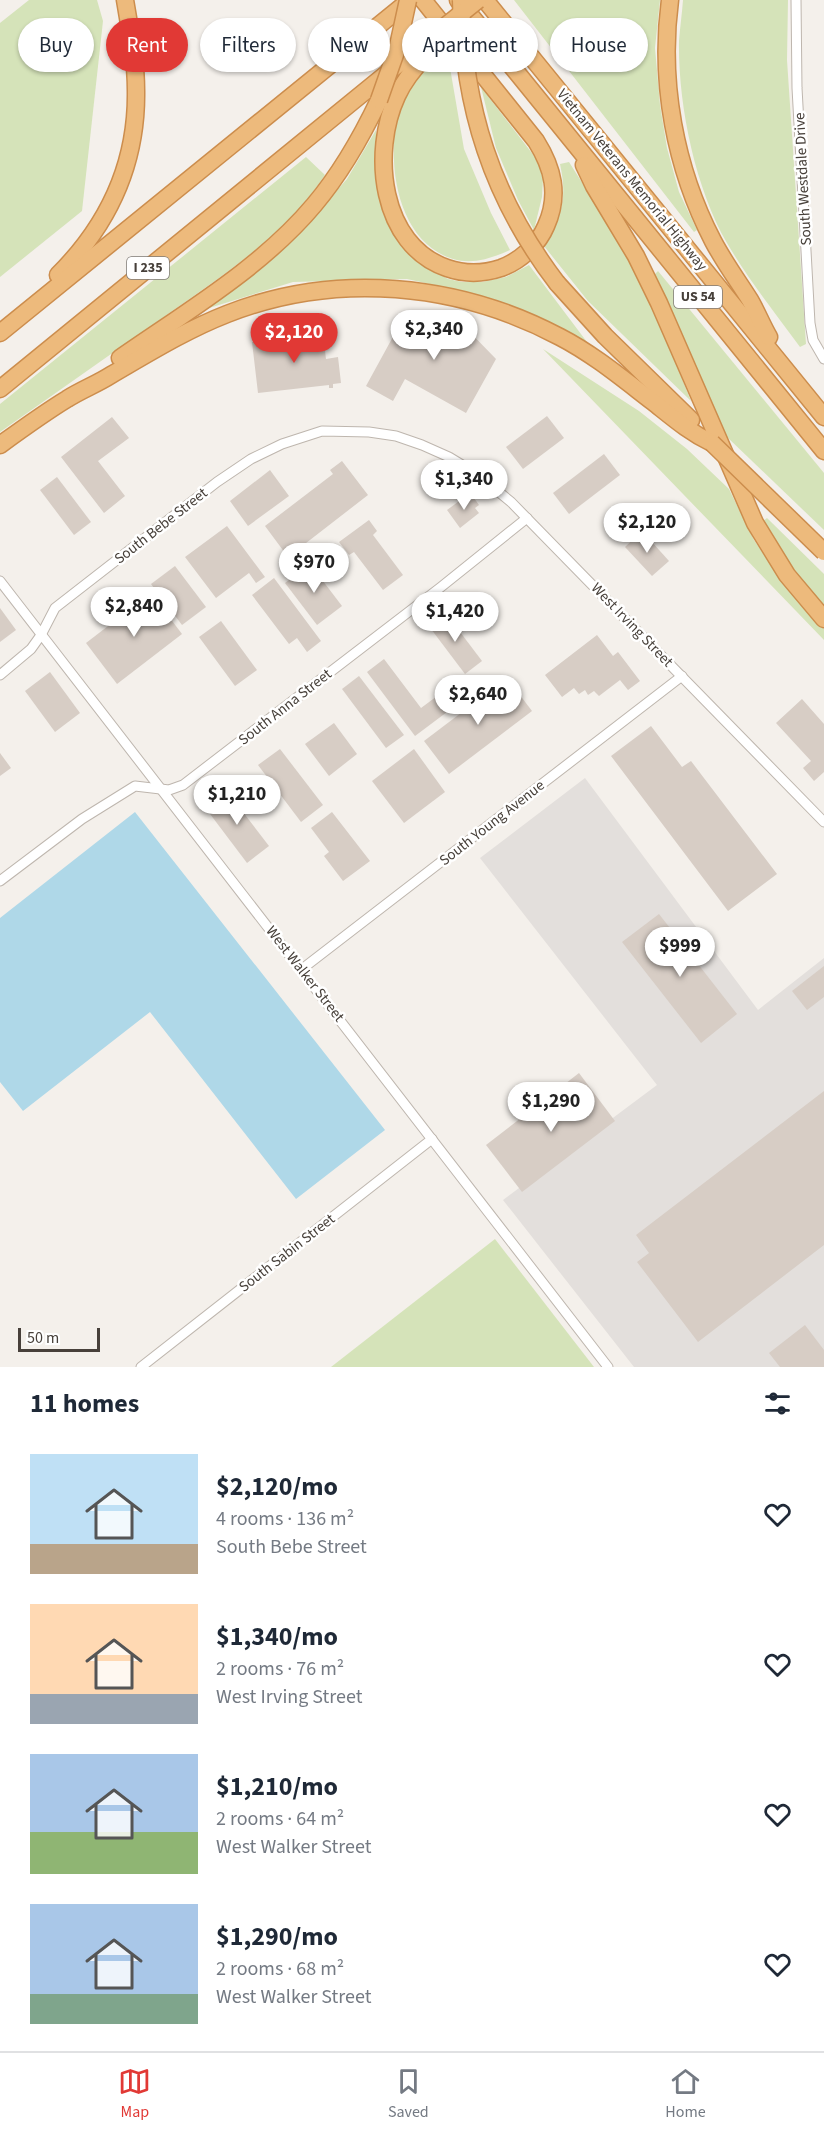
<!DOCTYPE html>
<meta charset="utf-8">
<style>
:root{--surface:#fff;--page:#f6f6f7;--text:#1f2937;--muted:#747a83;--line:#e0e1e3;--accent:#e13935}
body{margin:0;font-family:"Source Sans 3",sans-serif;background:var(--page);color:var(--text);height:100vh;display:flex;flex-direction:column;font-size:22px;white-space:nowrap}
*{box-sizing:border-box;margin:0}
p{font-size:20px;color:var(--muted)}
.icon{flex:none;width:33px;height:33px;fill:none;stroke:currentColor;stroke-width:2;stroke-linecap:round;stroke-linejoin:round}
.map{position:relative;height:1367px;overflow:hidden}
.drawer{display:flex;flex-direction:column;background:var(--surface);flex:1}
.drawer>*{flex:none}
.guide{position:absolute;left:18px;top:18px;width:789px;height:54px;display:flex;gap:12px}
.scale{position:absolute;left:18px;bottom:15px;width:82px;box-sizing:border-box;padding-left:6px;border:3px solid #47403a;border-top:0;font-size:16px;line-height:21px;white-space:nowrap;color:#47403a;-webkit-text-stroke:4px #fff;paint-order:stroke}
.price{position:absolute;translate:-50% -51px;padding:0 14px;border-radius:21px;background:#fff;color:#222;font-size:20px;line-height:39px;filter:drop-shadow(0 2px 3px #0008)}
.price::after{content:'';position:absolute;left:50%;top:36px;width:18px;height:14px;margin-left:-9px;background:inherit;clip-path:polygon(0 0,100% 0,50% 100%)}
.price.active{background:var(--accent);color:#fff}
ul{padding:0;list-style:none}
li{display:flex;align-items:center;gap:18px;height:150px;padding:0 30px}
li span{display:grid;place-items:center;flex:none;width:168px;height:120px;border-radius:0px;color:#555}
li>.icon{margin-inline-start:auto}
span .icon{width:72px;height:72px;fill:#fffc;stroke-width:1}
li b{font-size:26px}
h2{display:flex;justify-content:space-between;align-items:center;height:72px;padding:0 30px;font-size:26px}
.tag{padding:0 21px;border-radius:27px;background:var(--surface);box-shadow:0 2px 4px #0004;font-size:21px;line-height:54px}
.tag.active{background:var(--accent);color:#fff}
.menu{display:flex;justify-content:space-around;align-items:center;height:84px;border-top:2px solid var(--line);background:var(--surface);font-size:16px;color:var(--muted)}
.menu a{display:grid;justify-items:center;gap:3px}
.menu .active{color:var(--accent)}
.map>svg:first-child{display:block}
.industrial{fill:#e3dfdc}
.green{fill:#d5e3b9}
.water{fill:#afd8e8}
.building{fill:#d7cdc5}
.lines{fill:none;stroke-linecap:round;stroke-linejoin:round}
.minor-casing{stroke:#beb6ae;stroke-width:11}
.motorway-casing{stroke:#cc8d4d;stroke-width:19}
.minor{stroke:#fff;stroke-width:9}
.motorway{stroke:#edba7c;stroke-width:16}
.motorway-bridge-casing{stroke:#cc8d4d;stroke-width:19;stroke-linecap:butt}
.motorway-bridge{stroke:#edba7c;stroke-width:16}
.labels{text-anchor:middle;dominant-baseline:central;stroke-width:5;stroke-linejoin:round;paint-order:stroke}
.shield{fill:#fff;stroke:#7e7975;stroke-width:1.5}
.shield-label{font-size:14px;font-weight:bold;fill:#47403a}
.street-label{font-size:15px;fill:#47403a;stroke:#fff}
</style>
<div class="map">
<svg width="824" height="1367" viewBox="0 0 824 1367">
<rect width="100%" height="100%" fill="#f4f0eb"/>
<polygon class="industrial" points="585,778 758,1010 824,958 824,1367 634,1367 503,1200 657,1085 480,858"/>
<g class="green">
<polygon points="29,0 97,0 103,21 82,211 0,277 0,23"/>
<polygon points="514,0 660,0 655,48 660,105 667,148 679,192 697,230 694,232"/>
<path d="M683,0H788L787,60L806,344L800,347C775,313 748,279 727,243C695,187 678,105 679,41C680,27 682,14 683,0Z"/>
<path d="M435,50L449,62L464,149L491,213L510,250C492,258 473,265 453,259C392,241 383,146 404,96C411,80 426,65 435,50Z"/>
<polygon points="481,87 538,161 543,179 542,197 534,230 518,200 496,148"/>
<polygon points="376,130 376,161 401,243 418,262 448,279 462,282 482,282 506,277 529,265 593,350 562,330 518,308 457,290 407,279 293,282 206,309 266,265 307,224 347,179"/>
<path d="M306,157L325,175C284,237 220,277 161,319C107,357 54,394 0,432V404Z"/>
<path d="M569,162L614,233L649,297L691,401L588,301L544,246C561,215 568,201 560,164Z"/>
<polygon points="658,271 824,473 824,530 727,437 654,275"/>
<polygon points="543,349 639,411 687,449 729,489 754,540 782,581 824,629 824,640"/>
<polygon points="767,518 824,574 824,608 803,585 762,522"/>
<polygon points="495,1239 594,1367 331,1367"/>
</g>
<polygon class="water" points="135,812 385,1130 296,1199 150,1012 23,1111 0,1082 0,918"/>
<g class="building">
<polygon points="406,313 456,318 496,359 466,413 405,379 393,401 366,386"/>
<polygon points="323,334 326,359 338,357 341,383 333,384 333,388 329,388 329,385 258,393 252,342"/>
<polygon points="547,416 564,438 523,469 506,447"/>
<polygon points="112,417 129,438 98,461 125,496 104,513 61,457"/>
<polygon points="604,454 620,475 569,514 553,493"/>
<polygon points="342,461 368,495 288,557 265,526 333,474 330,470"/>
<polygon points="270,470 289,496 248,526 230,501"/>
<polygon points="57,477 91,522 74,535 40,490"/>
<polygon points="466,496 470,501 474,498 479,505 475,508 479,513 460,528 447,510"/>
<polygon points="369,520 377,531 373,535 403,575 383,590 354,552 349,555 339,542"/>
<polygon points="227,526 265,577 256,583 249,573 216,598 185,557"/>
<polygon points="642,531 669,561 652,576 625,547"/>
<polygon points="310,564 342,606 317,625 285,583"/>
<polygon points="175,566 206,607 182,625 151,584"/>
<polygon points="274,578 321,641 307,652 297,638 289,644 252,595"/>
<polygon points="151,593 182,634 117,684 86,643"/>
<polygon points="0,608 16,630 0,642"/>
<polygon points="445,612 482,661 465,674 428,625"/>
<polygon points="221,621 257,670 235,686 199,637"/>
<polygon points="597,635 613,656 618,652 640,681 628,690 620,680 599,696 594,691 588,695 585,690 579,694 574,688 562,697 545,675"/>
<polygon points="384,659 421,708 460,679 471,694 415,736 367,672"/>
<polygon points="50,672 80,713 55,732 25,691"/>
<polygon points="359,676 404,735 386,748 342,689"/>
<polygon points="507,678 532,711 449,774 424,741"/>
<polygon points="802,699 824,724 824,772 814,781 803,768 811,761 776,723"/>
<polygon points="334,723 357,754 329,776 305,744"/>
<polygon points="651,726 682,767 691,761 777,874 728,911 611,756"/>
<polygon points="280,749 323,805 301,822 258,765"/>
<polygon points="414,749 445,792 404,823 372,781"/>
<polygon points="0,753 11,768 0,776"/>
<polygon points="226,790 269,846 247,863 204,806"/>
<polygon points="332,812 370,861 343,881 324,856 329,852 311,828"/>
<polygon points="659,914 737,1014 701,1043 622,942"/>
<polygon points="824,966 824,997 807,1010 792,991"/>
<polygon points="579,1073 615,1121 522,1192 486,1145"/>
<polygon points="824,1091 824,1245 698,1342 637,1262 649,1253 636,1235"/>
<polygon points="805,1325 824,1350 824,1367 780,1367 769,1353"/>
</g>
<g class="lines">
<g class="minor-casing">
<g id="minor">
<polyline points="796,0 797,88 810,323 813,340 824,359"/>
<polyline points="0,581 608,1367"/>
<polyline points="0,675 31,649 41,635 55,608 217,482 251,459 282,444 322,431 369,432 396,436 422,445 449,457 477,474 511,502 824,822"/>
<polyline points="0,881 82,819 135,786 169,790 183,785 441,587 527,518"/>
<polyline points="302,969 682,676"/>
<polyline points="141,1367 432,1139"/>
</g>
</g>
<g class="motorway-casing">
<g id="motorway">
<path d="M423,0L536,141C553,168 560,195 546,226C538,245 520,261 501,268C483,274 464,274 447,268C380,245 371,152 397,96C407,74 423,60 437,41"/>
<polyline points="458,0 824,451"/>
<polyline points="485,0 824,417"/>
<path d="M670,0C659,82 675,168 713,241C724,262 738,281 750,300C757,312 762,325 769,337"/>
<polyline points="584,165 594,186 636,256 659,303 755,523 787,575 824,619"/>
<path d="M58,275C109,224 137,164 136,91C136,60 130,30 125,0"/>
<polyline points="557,283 605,336 691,420"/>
<polyline points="0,333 410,0"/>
<path d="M120,358C186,312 262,267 314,205C341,173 361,138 379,100"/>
<polyline points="0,389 423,44"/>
<path d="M0,445C22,429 44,413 67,399C81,390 97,384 111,375C149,353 186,330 227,314C336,271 458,283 560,337C593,354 623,379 653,402C672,417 689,432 712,443"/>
</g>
</g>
<use href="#minor" class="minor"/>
<use href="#motorway" class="motorway"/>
<g class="motorway-bridge-casing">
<g id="motorway-bridge">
<path d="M461,0C463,107 492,198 557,283"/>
<polyline points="433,36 478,0"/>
<polyline points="379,100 398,46 408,0"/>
<polyline points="712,443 824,552"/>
</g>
</g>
<use href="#motorway-bridge" class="motorway-bridge"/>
</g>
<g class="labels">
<g class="shield">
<rect x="127" y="257" width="42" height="22" rx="4.5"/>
<rect x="674" y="286" width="48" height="22" rx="4.5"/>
</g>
<g class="shield-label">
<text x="148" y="268">I 235</text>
<text x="698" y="297">US 54</text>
</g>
<g class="street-label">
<text transform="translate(803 179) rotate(-93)">South Westdale Drive</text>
<text transform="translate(632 180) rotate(51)">Vietnam Veterans Memorial Highway</text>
<text transform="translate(161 526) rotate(-38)">South Bebe Street</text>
<text transform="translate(632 625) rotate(46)">West Irving Street</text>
<text transform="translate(285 707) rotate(-38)">South Anna Street</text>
<text transform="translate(492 823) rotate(-38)">South Young Avenue</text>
<text transform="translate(305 974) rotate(52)">West Walker Street</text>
<text transform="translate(287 1253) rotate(-38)">South Sabin Street</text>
</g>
</g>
</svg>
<div class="scale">50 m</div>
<b class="price" style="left:434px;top:361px">$2,340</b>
<b class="price active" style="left:294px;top:364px">$2,120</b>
<b class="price" style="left:464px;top:511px">$1,340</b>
<b class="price" style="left:647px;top:554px">$2,120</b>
<b class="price" style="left:314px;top:594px">$970</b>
<b class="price" style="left:134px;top:638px">$2,840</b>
<b class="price" style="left:455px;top:643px">$1,420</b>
<b class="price" style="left:478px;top:726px">$2,640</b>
<b class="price" style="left:237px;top:826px">$1,210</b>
<b class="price" style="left:680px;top:978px">$999</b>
<b class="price" style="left:551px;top:1133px">$1,290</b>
<div class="guide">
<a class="tag">Buy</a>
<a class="tag active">Rent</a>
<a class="tag">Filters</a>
<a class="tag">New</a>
<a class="tag">Apartment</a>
<a class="tag">House</a>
</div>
</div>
<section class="drawer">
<h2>11 homes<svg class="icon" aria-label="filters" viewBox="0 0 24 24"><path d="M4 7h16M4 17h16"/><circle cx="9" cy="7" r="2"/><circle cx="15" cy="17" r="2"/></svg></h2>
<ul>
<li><span style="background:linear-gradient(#bfe0f5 75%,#b9a48a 0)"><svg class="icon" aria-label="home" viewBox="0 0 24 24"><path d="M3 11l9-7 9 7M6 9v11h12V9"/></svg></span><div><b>$2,120/mo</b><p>4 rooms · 136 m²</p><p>South Bebe Street</p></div><svg class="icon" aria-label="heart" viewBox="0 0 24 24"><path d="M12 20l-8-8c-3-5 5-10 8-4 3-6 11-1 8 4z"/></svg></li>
<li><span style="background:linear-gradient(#ffd9b3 75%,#9aa5b1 0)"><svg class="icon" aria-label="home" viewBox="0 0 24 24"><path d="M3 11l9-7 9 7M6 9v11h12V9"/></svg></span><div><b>$1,340/mo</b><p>2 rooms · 76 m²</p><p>West Irving Street</p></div><svg class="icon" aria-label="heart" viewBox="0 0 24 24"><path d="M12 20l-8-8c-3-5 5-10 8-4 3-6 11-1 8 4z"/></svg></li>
<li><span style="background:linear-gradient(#a9c7e8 65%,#8fb573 0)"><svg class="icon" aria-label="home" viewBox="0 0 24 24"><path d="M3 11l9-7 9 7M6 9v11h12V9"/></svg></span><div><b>$1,210/mo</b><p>2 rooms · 64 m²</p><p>West Walker Street</p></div><svg class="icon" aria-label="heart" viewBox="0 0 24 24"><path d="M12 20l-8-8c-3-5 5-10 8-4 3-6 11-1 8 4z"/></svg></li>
<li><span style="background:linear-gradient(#a9c7e8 75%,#7fa58c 0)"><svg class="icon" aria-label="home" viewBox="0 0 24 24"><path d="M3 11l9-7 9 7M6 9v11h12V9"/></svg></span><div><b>$1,290/mo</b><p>2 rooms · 68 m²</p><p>West Walker Street</p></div><svg class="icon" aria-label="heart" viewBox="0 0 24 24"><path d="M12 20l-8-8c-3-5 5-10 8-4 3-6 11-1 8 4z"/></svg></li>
</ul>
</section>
<nav class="menu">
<a class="active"><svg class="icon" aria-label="map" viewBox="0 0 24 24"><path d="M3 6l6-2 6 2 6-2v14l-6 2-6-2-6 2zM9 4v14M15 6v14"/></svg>Map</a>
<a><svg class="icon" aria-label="saved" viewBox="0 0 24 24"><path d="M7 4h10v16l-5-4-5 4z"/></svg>Saved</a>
<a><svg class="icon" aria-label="home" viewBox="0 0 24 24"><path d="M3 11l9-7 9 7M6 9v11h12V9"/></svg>Home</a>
</nav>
